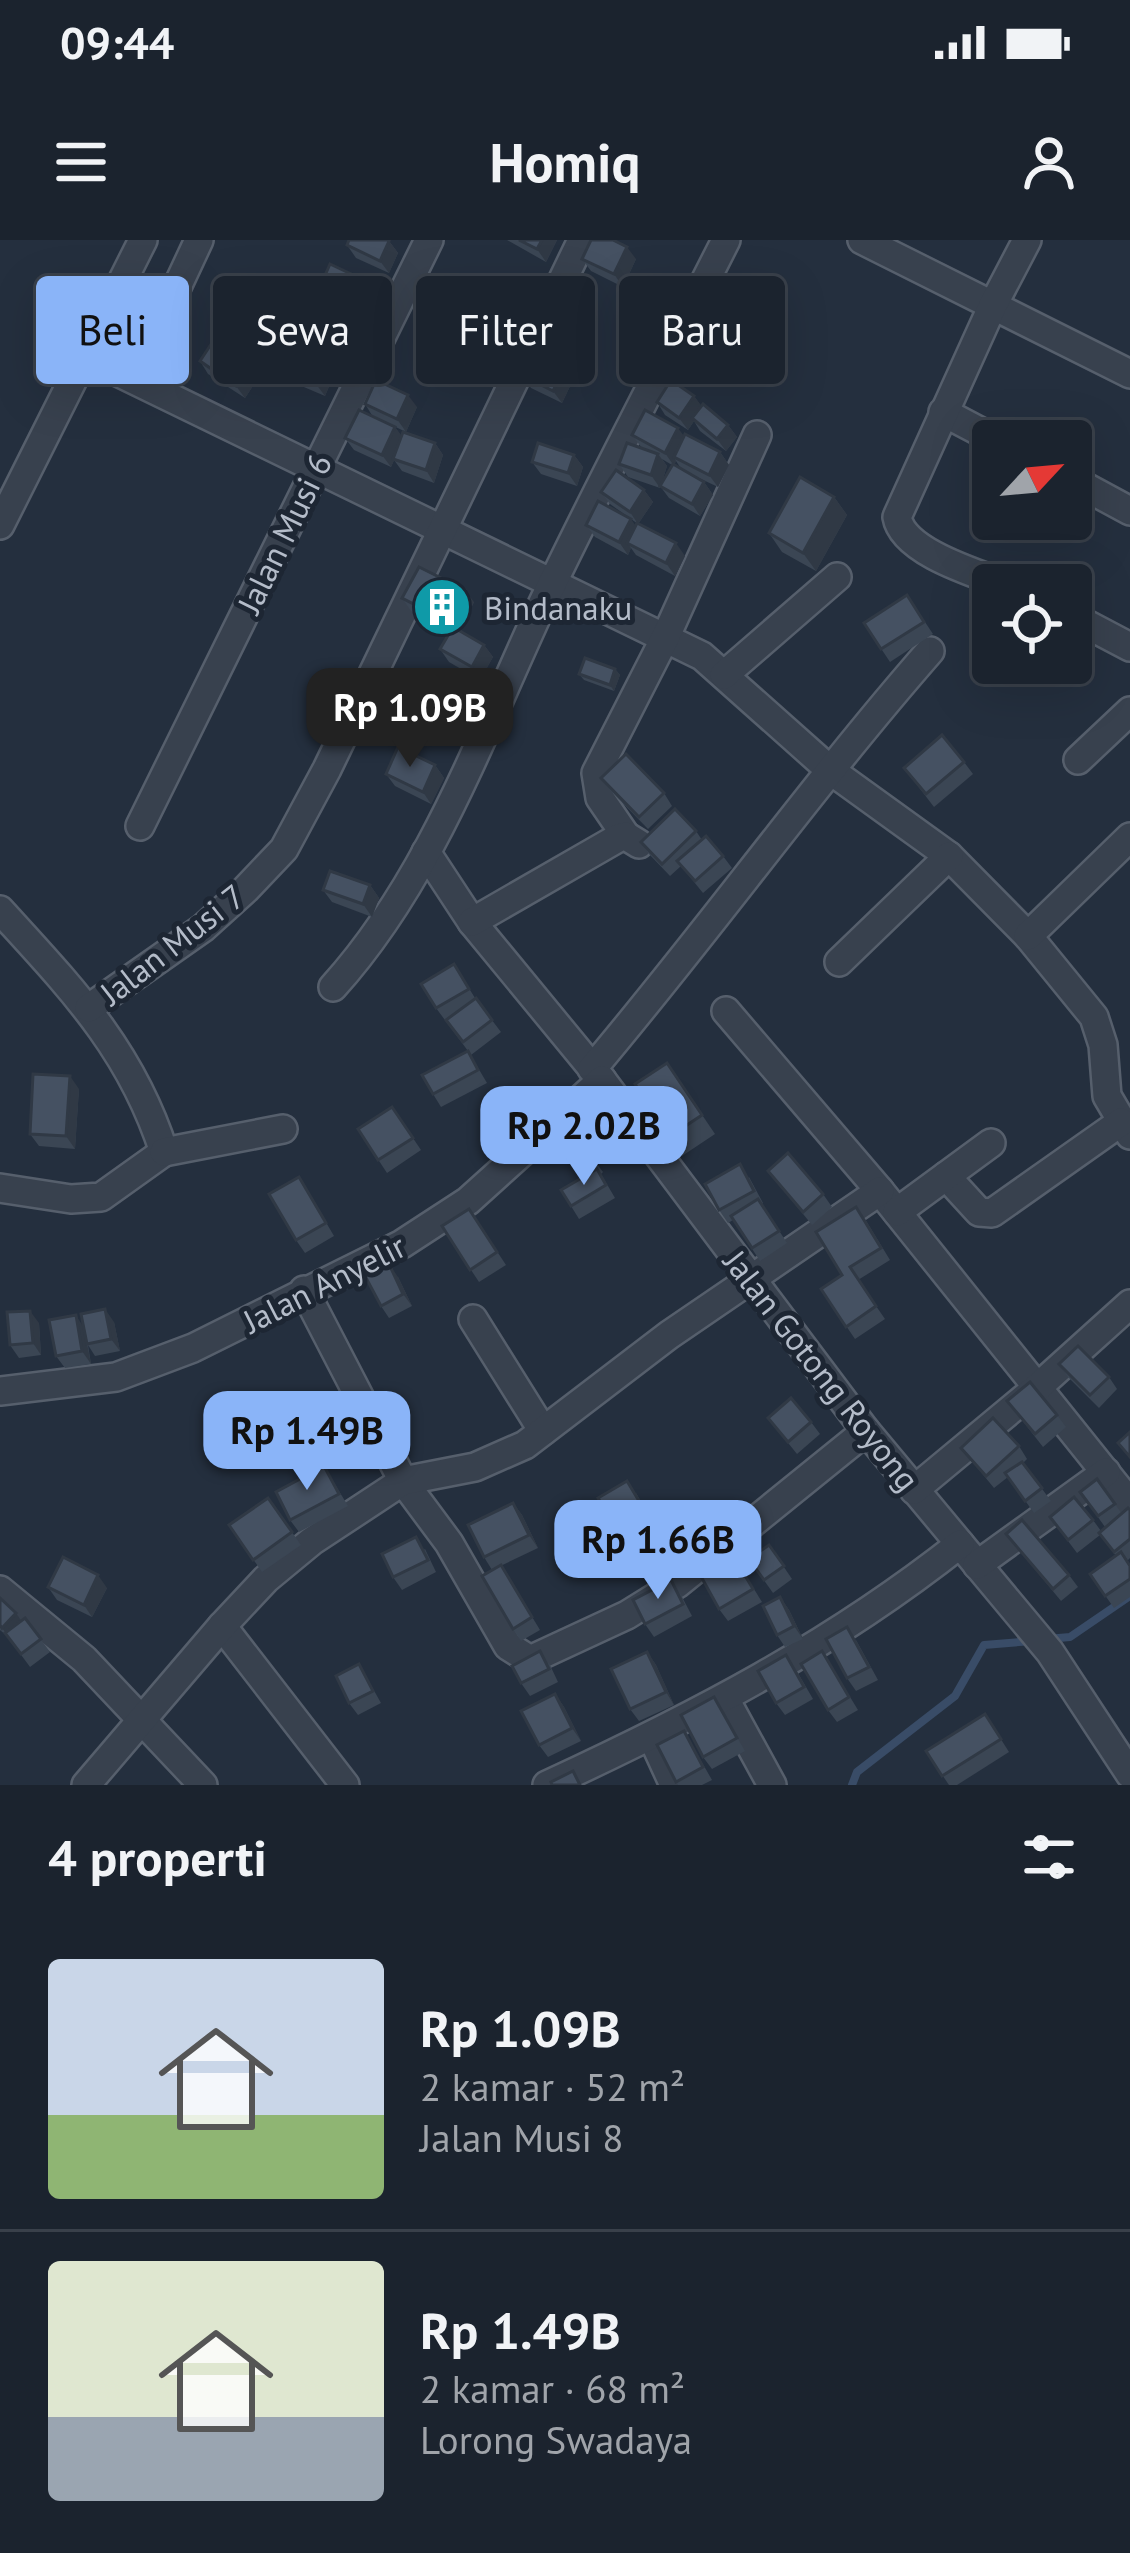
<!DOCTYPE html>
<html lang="id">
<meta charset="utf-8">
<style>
:root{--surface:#1b232e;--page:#242b36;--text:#f1f3f6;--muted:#a0a4aa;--line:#39404a;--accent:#8ab4f8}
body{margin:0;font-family:"PT Sans",sans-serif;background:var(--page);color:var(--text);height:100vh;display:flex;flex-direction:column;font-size:45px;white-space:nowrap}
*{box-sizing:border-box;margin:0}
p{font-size:39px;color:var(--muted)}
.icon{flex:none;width:66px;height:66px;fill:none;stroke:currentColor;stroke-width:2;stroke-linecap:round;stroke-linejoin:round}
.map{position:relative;height:1545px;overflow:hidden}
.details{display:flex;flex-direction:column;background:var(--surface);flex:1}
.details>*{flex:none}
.banner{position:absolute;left:36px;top:36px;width:1059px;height:108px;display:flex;gap:24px}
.needle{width:78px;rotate:64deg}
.tools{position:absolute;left:972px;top:180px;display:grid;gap:24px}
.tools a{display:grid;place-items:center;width:120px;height:120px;border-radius:12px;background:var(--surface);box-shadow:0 12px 48px #0002,0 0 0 3px var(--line);font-size:60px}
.price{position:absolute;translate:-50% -102px;padding:0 27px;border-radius:24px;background:var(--accent);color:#111;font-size:39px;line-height:78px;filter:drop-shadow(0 3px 6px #0008)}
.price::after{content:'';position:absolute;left:50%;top:72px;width:36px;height:27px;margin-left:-18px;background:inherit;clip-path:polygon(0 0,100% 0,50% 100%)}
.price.selected{background:#222;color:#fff}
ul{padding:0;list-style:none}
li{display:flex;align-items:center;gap:36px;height:300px;padding:0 48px}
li+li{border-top:3px solid var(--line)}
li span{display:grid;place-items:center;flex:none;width:336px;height:240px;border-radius:12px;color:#555}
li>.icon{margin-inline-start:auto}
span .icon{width:144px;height:144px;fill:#fffc;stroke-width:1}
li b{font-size:51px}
h2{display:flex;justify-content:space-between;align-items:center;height:144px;padding:0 48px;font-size:51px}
.pill{padding:0 42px;border-radius:12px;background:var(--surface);box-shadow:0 12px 48px #0002,0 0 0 3px var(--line);font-size:42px;line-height:108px}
.pill.selected{background:var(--accent);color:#111}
.status{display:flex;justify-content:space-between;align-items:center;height:84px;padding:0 60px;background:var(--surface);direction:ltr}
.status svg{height:33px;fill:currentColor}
header{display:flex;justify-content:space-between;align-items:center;height:156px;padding:0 48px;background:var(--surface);font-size:54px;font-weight:600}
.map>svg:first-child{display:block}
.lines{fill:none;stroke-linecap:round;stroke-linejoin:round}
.stream{stroke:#394c67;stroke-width:8}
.minor-casing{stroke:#565f6c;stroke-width:32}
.minor{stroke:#38414e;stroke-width:27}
.wall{fill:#3b4654;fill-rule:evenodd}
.shaded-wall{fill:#303945}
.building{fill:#455162;stroke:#303945;stroke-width:3}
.labels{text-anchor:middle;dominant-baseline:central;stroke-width:10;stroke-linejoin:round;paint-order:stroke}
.street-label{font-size:33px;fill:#b4bcc9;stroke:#1d2633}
.poi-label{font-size:33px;fill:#b4bcc9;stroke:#1d2633;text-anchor:start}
</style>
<div class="status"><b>09:44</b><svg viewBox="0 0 49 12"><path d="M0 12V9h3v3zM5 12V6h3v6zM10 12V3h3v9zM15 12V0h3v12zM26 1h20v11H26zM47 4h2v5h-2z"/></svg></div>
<header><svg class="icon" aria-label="menu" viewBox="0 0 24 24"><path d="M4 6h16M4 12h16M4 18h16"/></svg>Homiq<svg class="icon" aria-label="person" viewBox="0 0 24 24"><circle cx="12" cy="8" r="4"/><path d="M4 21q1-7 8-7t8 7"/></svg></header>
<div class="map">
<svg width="1130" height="1545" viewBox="0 0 1130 1545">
<rect width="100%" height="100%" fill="#242f3e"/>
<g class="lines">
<g class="stream">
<polyline points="1047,1399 1070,1397 1130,1356"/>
<polyline points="852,1545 857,1532 955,1456 984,1405 1032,1401"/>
</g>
<g class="minor-casing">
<g id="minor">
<polyline points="862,0 1130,134"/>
<polyline points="85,116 702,416 830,530 949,616 1028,696 1094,777 1103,805 1107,856 1130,895"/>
<polyline points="134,139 199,0"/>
<polyline points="943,172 998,201"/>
<polyline points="1071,239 1130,271"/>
<polyline points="0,285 143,0"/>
<path d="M1007,345C975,333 903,312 897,277L993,65L1027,0"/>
<polyline points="1071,376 1130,407"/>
<polyline points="724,435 837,337"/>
<polyline points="1078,520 1130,471"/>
<polyline points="140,586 429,0"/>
<polyline points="626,596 600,558 596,533 666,396 757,195"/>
<polyline points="426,612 472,682 602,840 866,1191 1050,1412 1130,1534"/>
<path d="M0,670C71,748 131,809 164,912L101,957L71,959L0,948"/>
<polyline points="472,682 618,598 626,596 639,604"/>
<polyline points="1028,696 1130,597"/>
<polyline points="839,722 949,616"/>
<path d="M333,747C429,641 480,498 540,369C599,245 664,123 726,0"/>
<polyline points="89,768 203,688 246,649 284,609 327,529 582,0"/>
<polyline points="726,771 880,951 1130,1263"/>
<path d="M592,829C708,692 812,546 930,411"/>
<polyline points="164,912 283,889"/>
<polyline points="946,936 979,972 992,973 1121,882"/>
<polyline points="897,972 991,903"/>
<polyline points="304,1050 403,1241 449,1303 508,1406 530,1420 627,1375 677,1344 866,1191"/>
<polyline points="473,1079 543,1191"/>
<polyline points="0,1151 116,1137 193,1108 402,1004 468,961 602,840"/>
<polyline points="914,1250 1038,1147 1130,1064"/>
<polyline points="977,1325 1106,1232"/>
<polyline points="0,1350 84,1419 203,1545"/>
<polyline points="222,1386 345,1545"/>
<polyline points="725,1459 772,1545"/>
<polyline points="652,1497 674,1545"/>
<polyline points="86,1545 222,1386 266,1339 312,1301 403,1241 475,1227 525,1205 669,1095 880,951"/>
<path d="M547,1545C696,1476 831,1406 960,1304"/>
</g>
</g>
<use href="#minor" class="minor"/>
</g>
<g class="wall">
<polygon points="507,0 557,0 546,22"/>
<polygon points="389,1 398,13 389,33 356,18 347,5"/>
<polygon points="582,19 636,19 623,47 591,31"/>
<polygon points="368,42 377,54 366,79 328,61 319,49"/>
<polygon points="468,68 523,68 511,96 476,81"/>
<polygon points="350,75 358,88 350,107 313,90 304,77"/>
<polygon points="259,111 268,123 245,158 208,134 200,121"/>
<polygon points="339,123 325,156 292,142 283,130"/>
<polygon points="522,135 572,142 562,163 531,148"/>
<polygon points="694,156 701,166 728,185 737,197 726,211 700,191 694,181 688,190 665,175 657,162"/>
<polygon points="365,164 417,167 406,192 375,177 395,187 401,196 435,203 443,215 434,243 402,231 394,220 391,227 354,210 345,198 373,177"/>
<path d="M632,195L684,196L720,212L729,225L718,247L682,230L676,221L674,225L704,242L713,255L700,276L669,258L660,246V248L628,237L619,224L642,208ZM662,219L672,225L661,245L667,226Z"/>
<polygon points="574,215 583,227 577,246 541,234 532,222"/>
<polygon points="644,250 653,262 638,284 610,264 601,252"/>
<polygon points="834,257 847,275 816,331 782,312 769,293"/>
<polygon points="586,285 636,286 685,316 675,336 636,315 631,308 628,315 595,297"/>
<polygon points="907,355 933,394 890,422 864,383"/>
<polygon points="402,358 474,362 460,390 484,405 493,417 480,440 449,422 440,409 451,391 411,371"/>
<polygon points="615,429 620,435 614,451 584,440 579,434"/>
<polygon points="964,522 973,534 934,567 904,528"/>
<polygon points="435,525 444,538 431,564 395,546 386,534"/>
<polygon points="601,538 664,553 672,566 648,589 610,550"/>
<polygon points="696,591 702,600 723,616 732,628 703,653 681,626 670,636 649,614 641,602"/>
<polygon points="370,645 379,658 372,677 332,662 323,650"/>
<polygon points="454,724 475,758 501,792 471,815 436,768"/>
<polygon points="468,811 487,843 441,867 433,854"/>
<polygon points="667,823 715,894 682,916 635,844"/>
<polygon points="79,849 75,909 39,906 30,894"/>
<polygon points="392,867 421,910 387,933 358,889"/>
<polygon points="561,876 603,932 601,934 615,958 579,979 571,966 584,936 547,886"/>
<polygon points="768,931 823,954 832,967 812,985"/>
<polygon points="749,937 763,963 762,964 787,1003 760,1021 733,980 728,983 719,970"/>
<polygon points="307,950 334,996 305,1013 296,1000"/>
<polygon points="469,969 506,1025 479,1042 442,986"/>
<polygon points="865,979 890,1020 858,1040 885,1079 855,1099 821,1049 842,1035"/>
<polygon points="398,1037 412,1066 389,1078 381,1066"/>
<polygon points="114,1082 120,1111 95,1116 88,1105 91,1124 65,1128 56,1116 83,1086"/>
<polygon points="39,1083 41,1115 19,1118 10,1105"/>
<polygon points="1059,1124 1109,1137 1117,1149 1099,1168 1068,1137"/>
<polygon points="1007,1161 1057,1175 1066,1187 1043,1207"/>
<polygon points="768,1178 811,1182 820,1194 797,1214"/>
<polygon points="1019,1206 1027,1219 1023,1223 1051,1261 1034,1273 1008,1237 994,1248 961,1208"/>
<polygon points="324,1226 348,1266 299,1292 290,1280"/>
<polygon points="1080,1252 1115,1264 1122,1274 1130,1270 1130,1318 1127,1321 1130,1326 1130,1357 1114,1368 1090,1334 1116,1316 1100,1295 1077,1313 1050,1277 1093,1280 1101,1291 1105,1287"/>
<polygon points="636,1253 663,1299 634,1316 626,1303"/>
<polygon points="268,1258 301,1305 262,1332 229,1285"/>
<polygon points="513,1263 522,1275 538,1308 492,1330 484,1317"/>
<polygon points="1006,1294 1069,1335 1078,1347 1061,1361"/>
<polygon points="769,1305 792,1339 773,1353 749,1319"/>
<polygon points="425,1309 436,1332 402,1350 393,1337"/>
<polygon points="731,1312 762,1362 728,1381 719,1369"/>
<polygon points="501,1325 540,1390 521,1401 513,1389"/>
<polygon points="48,1347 107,1348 92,1377 57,1360"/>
<polygon points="680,1353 692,1376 654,1397 645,1384"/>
<polygon points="780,1357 789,1370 803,1399 785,1407 777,1395"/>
<polygon points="0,1358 21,1381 25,1378 50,1412 30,1427 8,1397 0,1390"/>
<polygon points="856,1400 878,1440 856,1451 847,1438"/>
<polygon points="822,1411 858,1470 837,1482 828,1470"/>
<polygon points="647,1412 656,1425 674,1465 639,1481 630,1469"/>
<polygon points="549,1423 558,1442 530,1456 521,1443"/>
<polygon points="359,1424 381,1463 358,1475 349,1463"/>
<polygon points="795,1428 813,1459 785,1475 776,1463"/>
<polygon points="555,1454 564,1467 581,1501 548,1517 539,1505"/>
<polygon points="714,1457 745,1511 712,1529 703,1517"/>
<polygon points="985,1474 1009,1512 957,1545 949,1545 926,1511"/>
<polygon points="684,1491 712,1540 702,1545 678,1545 657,1505"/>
</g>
<g class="shaded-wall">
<polygon points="542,0 557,0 546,22 537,9"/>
<polygon points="389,1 398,13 389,33 380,21"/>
<polygon points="627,7 636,19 623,47 614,34"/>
<polygon points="368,42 377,54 366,79 357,66"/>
<polygon points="514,55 523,68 511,96 502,83"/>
<polygon points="350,75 358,88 350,107 341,94"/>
<polygon points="330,110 339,123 325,156 316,144"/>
<polygon points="259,111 268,123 245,158 236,146"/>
<polygon points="563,130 572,142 562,163 553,151"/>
<polygon points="408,155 417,167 406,192 397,179"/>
<polygon points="694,156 703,168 688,190 679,178"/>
<polygon points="728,185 737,197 726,211 717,199"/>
<polygon points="395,187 404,199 391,227 382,215"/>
<polygon points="678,188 687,200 674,217 676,221 674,226 665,213"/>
<polygon points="435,203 443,215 434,243 426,230"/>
<polygon points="720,212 729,225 718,247 709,235"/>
<polygon points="658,214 667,226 660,248 651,235"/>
<polygon points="574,215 583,227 577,246 568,233"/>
<polygon points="704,242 713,255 700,276 692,264"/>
<polygon points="644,250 653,262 638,284 630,272"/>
<polygon points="834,257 847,275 816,331 803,313"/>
<polygon points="631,279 640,292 627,303 631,308 628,315 619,302"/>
<polygon points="676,303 685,316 675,336 666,323"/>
<polygon points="465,350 474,362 458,394 449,382"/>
<polygon points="484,405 493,417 480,440 472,427"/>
<polygon points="615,429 620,435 614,451 610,445"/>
<polygon points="435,525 444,538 431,564 423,552"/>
<polygon points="370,645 379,658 372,677 363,664"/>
<polygon points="70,836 79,849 75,909 66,896"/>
<polygon points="389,1024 398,1037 412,1066 403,1054"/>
<polygon points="105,1069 114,1082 120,1111 111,1099"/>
<polygon points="30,1071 39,1083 41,1115 33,1103"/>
<polygon points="76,1075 84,1088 91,1124 82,1111"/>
<polygon points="513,1263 522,1275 538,1308 529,1295"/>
<polygon points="98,1335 107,1348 92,1377 84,1365"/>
<polygon points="780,1357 789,1370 803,1399 794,1386"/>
<polygon points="16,1373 24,1385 11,1400 2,1388"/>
<polygon points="647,1412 656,1425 674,1465 666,1452"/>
<polygon points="555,1454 564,1467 581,1501 572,1488"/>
</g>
<g class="building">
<polygon points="349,0 387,0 389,1 380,21 347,5"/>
<polygon points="519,0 542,0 537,9"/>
<polygon points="591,0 613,0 627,7 614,34 582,19"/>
<polygon points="330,24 368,42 357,66 319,49"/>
<polygon points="480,40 514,55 502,83 468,68"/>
<polygon points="312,58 350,75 341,94 304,77"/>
<polygon points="223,86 259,111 236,146 200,121"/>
<polygon points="297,96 330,110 316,144 283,130"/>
<polygon points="532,115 563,130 553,151 522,135"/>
<polygon points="376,140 408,155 397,179 365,164"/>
<polygon points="671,140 694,156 679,178 657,162"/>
<polygon points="703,164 728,185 717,199 692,178"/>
<polygon points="359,170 395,187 382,215 345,198"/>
<polygon points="645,170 678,188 665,213 632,195"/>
<polygon points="403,192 435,203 426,230 393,219"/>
<polygon points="685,194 720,212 709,235 674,217"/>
<polygon points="538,203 574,215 568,233 532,222"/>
<polygon points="627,203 658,214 651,235 619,224"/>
<polygon points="673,224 704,242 692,264 660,246"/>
<polygon points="616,230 644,250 630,272 601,252"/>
<polygon points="800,237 834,257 803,313 769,293"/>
<polygon points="598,261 631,279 619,302 586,285"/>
<polygon points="637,283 676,303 666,323 627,303"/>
<polygon points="419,327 465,350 449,382 402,358"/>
<polygon points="907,355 924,382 881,409 864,383"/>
<polygon points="453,387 484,405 472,427 440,409"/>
<polygon points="585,418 615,429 610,445 579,434"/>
<polygon points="942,495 964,522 926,554 904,528"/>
<polygon points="398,507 435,525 423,552 386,534"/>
<polygon points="626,514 664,553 639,577 601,538"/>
<polygon points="675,569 696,591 662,624 641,602"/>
<polygon points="706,596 723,616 695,641 677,621"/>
<polygon points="330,631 370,645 363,664 323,650"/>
<polygon points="454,724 469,749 436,768 421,744"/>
<polygon points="476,758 492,780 463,802 446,780"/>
<polygon points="468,811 478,830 433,854 422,835"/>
<polygon points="667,823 702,875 669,897 635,844"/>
<polygon points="33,834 70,836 66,896 30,894"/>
<polygon points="392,867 413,898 378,920 358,889"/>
<polygon points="561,876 594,920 581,930 547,886"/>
<polygon points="788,913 823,954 803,972 768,931"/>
<polygon points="740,924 754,951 719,970 705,944"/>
<polygon points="597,929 606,945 571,966 561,950"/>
<polygon points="299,937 326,983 296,1000 269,954"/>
<polygon points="758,959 779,991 752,1008 731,976"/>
<polygon points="856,967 881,1008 850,1027 876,1066 846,1087 821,1049 842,1035 816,992"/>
<polygon points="469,969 497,1012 470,1030 442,986"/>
<polygon points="389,1024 403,1054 381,1066 365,1036"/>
<polygon points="105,1069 111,1099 87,1104 81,1074"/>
<polygon points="30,1071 33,1103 10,1105 7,1072"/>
<polygon points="76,1075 82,1111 56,1116 49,1080"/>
<polygon points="1078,1106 1109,1137 1090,1155 1059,1124"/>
<polygon points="1030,1142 1057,1175 1035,1194 1007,1161"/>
<polygon points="791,1158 811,1182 788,1202 768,1178"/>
<polygon points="993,1178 1019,1206 986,1236 961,1208"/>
<polygon points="1130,1192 1130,1217 1118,1203"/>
<polygon points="1022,1222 1042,1248 1025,1261 1005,1233"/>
<polygon points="324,1226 339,1254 290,1280 276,1252"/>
<polygon points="1097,1239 1115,1264 1098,1276 1080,1252"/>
<polygon points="627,1241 654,1286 626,1303 598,1258"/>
<polygon points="1074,1257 1093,1280 1068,1300 1050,1277"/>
<polygon points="268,1258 292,1292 253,1320 229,1285"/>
<polygon points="513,1263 529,1295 484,1317 468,1285"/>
<polygon points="1128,1268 1130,1270 1130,1299 1114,1312 1099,1293"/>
<polygon points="1022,1280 1069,1335 1053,1349 1006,1294"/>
<polygon points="416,1297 428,1320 393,1337 382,1314"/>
<polygon points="769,1305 784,1326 764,1340 749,1319"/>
<polygon points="731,1312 753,1349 719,1369 698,1331"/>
<polygon points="1121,1312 1130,1326 1130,1339 1105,1356 1090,1334"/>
<polygon points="63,1317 98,1335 84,1365 48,1347"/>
<polygon points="501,1325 532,1377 513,1389 482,1336"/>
<polygon points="671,1340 683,1364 645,1384 633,1360"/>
<polygon points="780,1357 794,1386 777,1395 763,1366"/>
<polygon points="0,1358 16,1373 2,1388 0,1385"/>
<polygon points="25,1378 41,1399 21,1414 5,1393"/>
<polygon points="847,1387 869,1427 847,1438 826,1399"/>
<polygon points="540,1411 549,1429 521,1443 512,1426"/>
<polygon points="822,1411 849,1457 828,1470 801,1424"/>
<polygon points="647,1412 666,1452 630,1469 611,1429"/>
<polygon points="786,1415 804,1447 776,1463 758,1431"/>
<polygon points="359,1424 373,1451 349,1463 336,1436"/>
<polygon points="555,1454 572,1488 539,1505 521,1471"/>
<polygon points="714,1457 737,1498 703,1517 681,1475"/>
<polygon points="985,1474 1001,1499 942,1536 926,1511"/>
<polygon points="684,1491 703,1527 676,1542 657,1505"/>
<polygon points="573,1531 580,1545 552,1545 551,1542"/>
</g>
<defs>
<g id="building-disc" transform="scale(3)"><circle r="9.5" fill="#0f9aa8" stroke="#1d2633"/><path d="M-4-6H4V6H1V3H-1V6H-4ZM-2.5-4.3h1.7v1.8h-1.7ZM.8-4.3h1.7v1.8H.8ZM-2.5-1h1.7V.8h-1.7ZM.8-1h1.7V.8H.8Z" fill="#fff"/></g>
</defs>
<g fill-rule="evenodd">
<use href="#building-disc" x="442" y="367"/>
</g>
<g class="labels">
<g class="street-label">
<text transform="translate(284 293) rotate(-64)">Jalan Musi 6</text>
<text transform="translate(172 704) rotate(-38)">Jalan Musi 7</text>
<text transform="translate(324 1043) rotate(-27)">Jalan Anyelir</text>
<text transform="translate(822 1130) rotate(52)">Jalan Gotong Royong</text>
</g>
<g class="poi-label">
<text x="484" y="367">Bindanaku</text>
</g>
</g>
</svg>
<div class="tools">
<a><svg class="needle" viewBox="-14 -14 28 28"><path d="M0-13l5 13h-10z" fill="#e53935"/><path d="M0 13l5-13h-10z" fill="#a0a4aa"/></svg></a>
<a><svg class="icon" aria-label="locate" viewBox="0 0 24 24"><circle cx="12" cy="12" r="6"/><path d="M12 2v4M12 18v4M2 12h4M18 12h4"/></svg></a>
</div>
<b class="price selected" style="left:410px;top:530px">Rp 1.09B</b>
<b class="price" style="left:584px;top:948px">Rp 2.02B</b>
<b class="price" style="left:307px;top:1253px">Rp 1.49B</b>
<b class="price" style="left:658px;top:1362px">Rp 1.66B</b>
<div class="banner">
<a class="pill selected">Beli</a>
<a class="pill">Sewa</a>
<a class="pill">Filter</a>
<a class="pill">Baru</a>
</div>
</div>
<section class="details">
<h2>4 properti<svg class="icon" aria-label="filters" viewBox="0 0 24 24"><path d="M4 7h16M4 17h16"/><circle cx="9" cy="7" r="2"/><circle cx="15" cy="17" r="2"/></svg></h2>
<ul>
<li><span style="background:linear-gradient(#c9d6e8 65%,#8fb573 0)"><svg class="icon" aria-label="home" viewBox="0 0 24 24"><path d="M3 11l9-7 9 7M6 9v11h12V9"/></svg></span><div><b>Rp 1.09B</b><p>2 kamar · 52 m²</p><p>Jalan Musi 8</p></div></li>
<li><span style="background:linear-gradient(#dfe7d0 65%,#9aa5b1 0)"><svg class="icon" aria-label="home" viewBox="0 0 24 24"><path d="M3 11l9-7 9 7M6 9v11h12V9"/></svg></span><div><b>Rp 1.49B</b><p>2 kamar · 68 m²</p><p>Lorong Swadaya</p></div></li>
</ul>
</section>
